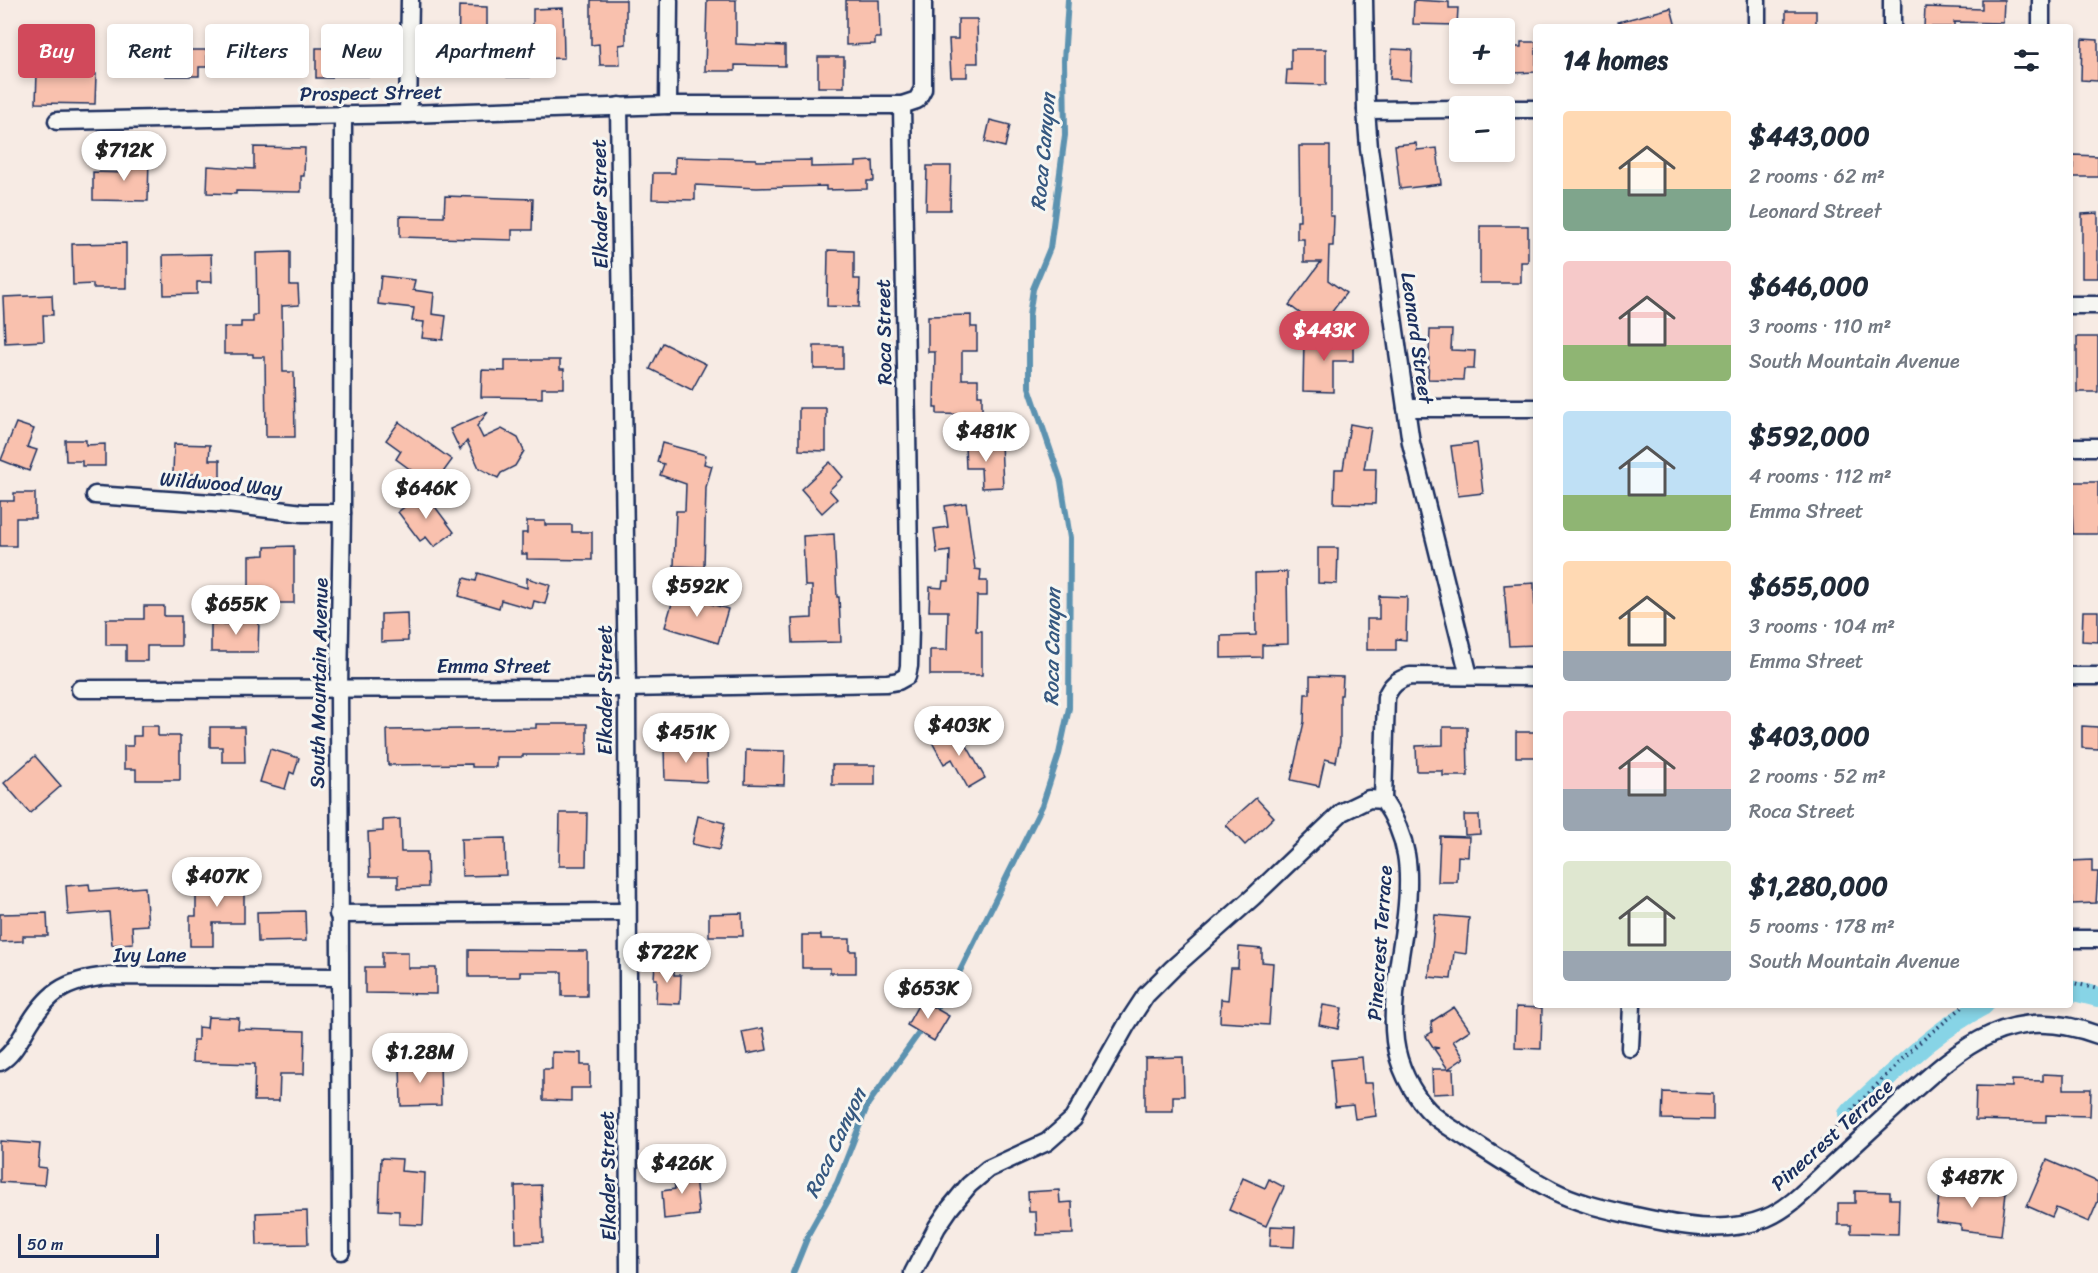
<!DOCTYPE html>
<meta charset="utf-8">
<style>
:root{--surface:#fff;--page:#f2f2f3;--text:#1f2937;--muted:#747a83;--accent:#d1495b}
body{margin:0;font-family:Sriracha,sans-serif;background:var(--page);color:var(--text);height:100vh;display:flex;flex-direction:column;font-size:22px;white-space:nowrap}
*{box-sizing:border-box;margin:0}
p{font-size:20px;color:var(--muted)}
.icon{flex:none;width:33px;height:33px;fill:none;stroke:currentColor;stroke-width:2;stroke-linecap:round;stroke-linejoin:round}
.map{position:relative;flex:1;overflow:hidden}
.drawer{position:absolute;left:1533px;top:24px;width:540px;height:984px;display:flex;flex-direction:column;background:var(--surface);border-radius:6px;box-shadow:0 3px 9px #0003}
.drawer>*{flex:none}
.banner{position:absolute;left:18px;top:24px;width:570px;height:54px;display:flex;gap:12px}
.buttons{position:absolute;left:1449px;top:18px;display:grid;gap:12px}
.buttons a{display:grid;place-items:center;width:66px;height:66px;border-radius:6px;background:var(--surface);box-shadow:0 3px 9px #0003;font-size:30px}
.scale{position:absolute;left:18px;bottom:15px;width:141px;box-sizing:border-box;padding-left:6px;border:3px solid #1b2f5e;border-top:0;font-size:16px;line-height:21px;white-space:nowrap;color:#1b2f5e;-webkit-text-stroke:4px #f6f6f2;paint-order:stroke}
.price{position:absolute;translate:-50% -51px;padding:0 14px;border-radius:21px;background:#fff;color:#222;font-size:20px;line-height:39px;filter:drop-shadow(0 2px 3px #0008)}
.price::after{content:'';position:absolute;left:50%;top:36px;width:18px;height:14px;margin-left:-9px;background:inherit;clip-path:polygon(0 0,100% 0,50% 100%)}
.price.on{background:var(--accent);color:#fff}
ul{padding:0;list-style:none}
li{display:flex;align-items:center;gap:18px;height:150px;padding:0 30px}
li span{display:grid;place-items:center;flex:none;width:168px;height:120px;border-radius:6px;color:#555}
li>.icon{margin-inline-start:auto}
span .icon{width:72px;height:72px;fill:#fffc;stroke-width:1}
li b{font-size:26px}
h2{display:flex;justify-content:space-between;align-items:center;height:72px;padding:0 30px;font-size:26px}
.tag{padding:0 21px;border-radius:6px;background:var(--surface);box-shadow:0 3px 9px #0003;font-size:21px;line-height:54px}
.tag.on{background:var(--accent);color:#fff}
.map>svg:first-child{display:block}
.lines{fill:none;stroke-linecap:round;stroke-linejoin:round}
.stream{stroke:#5c92b0;stroke-width:6}
.canal{stroke:#87d4e6;stroke-width:20}
.building{fill:#f9c1ae;stroke:#1b2f5e;stroke-width:1.5}
.minor-casing{stroke:#1b2f5e;stroke-width:21}
.path{stroke:#1b2f5e;stroke-width:4;stroke-dasharray:1.5 4.5;stroke-linecap:butt}
.minor{stroke:#f6f6f2;stroke-width:16}
.labels{text-anchor:middle;dominant-baseline:central;stroke-width:6;stroke-linejoin:round;paint-order:stroke}
.street-label{font-size:20px;fill:#1b2f5e;stroke:#f6f6f2}
.water-label{font-size:21px;font-style:italic;fill:#365880;stroke:#f6f6f2}
</style>
<div class="map">
<svg width="2098" height="1273" viewBox="0 0 2098 1273">
<rect width="100%" height="100%" fill="#f7ebe4"/>
<filter id="ink" filterUnits="userSpaceOnUse"><feTurbulence type="fractalNoise" baseFrequency=".0167" numOctaves="2"/><feDisplacementMap in="SourceGraphic" scale="12" xChannelSelector="R" yChannelSelector="G"/><feConvolveMatrix kernelMatrix="1 2 1 2 8 2 1 2 1" color-interpolation-filters="sRGB"/></filter>
<g filter="url(#ink)">
<g class="lines">
<g class="stream">
<polyline points="931,1015 956,979 1042,806 1059,754 1069,708 1070,538 1061,481 1029,387 1029,316 1033,289 1050,248 1065,135 1064,60 1068,0"/>
<polyline points="793,1273 810,1231 837,1183 868,1104 924,1026"/>
</g>
<g class="canal">
<polyline points="2070,990 2098,997"/>
<path d="M1848,1114C1891,1076 1933,1031 1984,1005"/>
</g>
</g>
<g class="building">
<polygon points="591,0 626,0 626,44 619,45 620,65 600,65 599,44 591,45"/>
<polygon points="707,0 736,0 736,44 785,46 785,66 735,65 735,71 705,71"/>
<polygon points="846,0 879,0 880,38 875,38 875,44 846,45"/>
<polygon points="1414,0 1449,2 1449,8 1458,8 1457,25 1413,24"/>
<polygon points="1982,0 2004,0 2003,23 1954,22 1954,27 1924,27 1925,7 1982,9"/>
<polygon points="459,6 487,7 487,33 533,34 533,9 563,8 564,58 531,59 530,77 507,77 507,59 458,59"/>
<polygon points="1671,8 1676,27 1619,27 1618,22"/>
<rect x="1786" y="11" width="30" height="16"/>
<polygon points="958,19 977,19 978,63 967,63 967,77 951,77 949,39 958,39"/>
<polygon points="2082,39 2098,40 2098,81 2081,80"/>
<polygon points="1521,42 1536,42 1536,72 1513,73 1512,47 1521,47"/>
<polygon points="316,48 374,48 374,76 332,76 332,78 316,78"/>
<polygon points="1291,49 1326,49 1326,85 1286,84 1287,70 1291,70"/>
<polygon points="1392,49 1412,50 1411,80 1390,79"/>
<polygon points="157,50 207,50 207,67 199,67 199,76 166,76 166,67 158,68"/>
<rect x="818" y="57" width="26" height="30"/>
<polygon points="37,73 96,74 95,104 36,103"/>
<polygon points="990,120 1010,125 1005,147 985,142"/>
<polygon points="1416,143 1417,150 1437,148 1441,184 1400,189 1395,145"/>
<polygon points="1299,146 1330,146 1330,216 1334,216 1333,246 1329,246 1328,280 1346,293 1320,328 1289,305 1321,262 1304,262 1304,239 1297,239 1297,221 1300,221"/>
<polygon points="254,147 305,148 304,176 301,176 301,192 236,191 236,194 207,193 208,166 254,169"/>
<polygon points="128,155 149,156 148,201 93,200 93,172 128,173"/>
<polygon points="2073,155 2098,156 2098,177 2073,177"/>
<polygon points="675,157 756,159 756,161 811,160 811,167 856,166 856,162 873,161 874,181 867,181 867,189 826,190 826,186 757,188 695,185 695,200 652,199 653,173 675,173"/>
<polygon points="927,166 951,166 950,210 926,210"/>
<polygon points="445,196 533,199 532,230 512,230 512,240 400,237 400,216 444,217"/>
<polygon points="2098,213 2098,278 2082,278 2082,214"/>
<polygon points="1480,226 1528,226 1528,262 1521,262 1521,283 1480,283"/>
<polygon points="126,243 126,288 93,288 93,284 73,285 72,244"/>
<polygon points="828,250 854,251 854,279 860,279 859,307 827,306"/>
<polygon points="290,252 290,285 298,285 299,305 282,306 283,372 294,372 295,437 266,437 265,357 253,357 253,354 224,354 224,327 241,327 241,322 253,322 253,315 257,315 256,253"/>
<polygon points="211,254 212,282 197,282 197,294 164,295 163,255"/>
<polygon points="381,276 415,280 413,290 434,293 432,314 446,316 443,340 422,338 424,322 412,321 414,308 378,304"/>
<polygon points="52,295 53,315 43,315 44,341 5,343 3,297"/>
<polygon points="971,315 971,327 977,327 977,351 962,351 962,379 978,379 978,395 982,395 982,415 937,414 937,408 934,408 935,352 928,352 928,316"/>
<polygon points="1430,330 1452,330 1451,350 1475,351 1474,369 1464,369 1463,380 1428,379"/>
<rect x="2077" y="337" width="21" height="55"/>
<polygon points="1304,339 1353,339 1353,361 1333,361 1333,392 1303,391"/>
<polygon points="663,343 706,364 692,390 650,369"/>
<rect x="814" y="346" width="29" height="23"/>
<polygon points="505,360 560,360 560,369 564,369 564,388 542,388 542,398 481,397 482,370 505,371"/>
<polygon points="799,408 826,408 826,451 799,450"/>
<polygon points="488,412 477,426 483,438 502,429 518,438 524,451 515,466 501,473 498,478 479,468 467,441 460,450 450,429"/>
<polygon points="399,422 452,460 433,486 396,459 401,451 386,440"/>
<polygon points="16,423 34,429 27,447 37,450 29,471 1,460"/>
<polygon points="1350,424 1371,428 1364,469 1376,469 1375,504 1334,503 1335,469 1343,469"/>
<polygon points="65,440 86,440 86,445 105,444 105,466 82,466 82,461 66,461"/>
<polygon points="662,443 706,455 704,464 712,466 706,487 704,567 674,566 676,511 685,511 686,484 660,475 664,464 657,462"/>
<polygon points="1001,443 1003,487 982,488 981,468 966,468 965,445"/>
<polygon points="1477,443 1483,493 1458,496 1451,446"/>
<polygon points="174,444 210,445 209,460 220,460 220,481 199,480 199,474 173,474"/>
<polygon points="830,462 843,477 829,490 837,499 822,513 801,489"/>
<polygon points="2071,482 2098,482 2098,534 2073,534"/>
<polygon points="424,492 454,532 434,547 426,537 420,541 398,512"/>
<polygon points="14,493 35,493 35,518 16,518 16,546 0,546 0,501 14,501"/>
<polygon points="966,503 975,569 981,570 980,581 987,581 987,596 977,596 976,631 982,631 982,675 930,675 930,650 947,650 948,611 929,611 930,587 942,588 943,581 949,581 950,551 937,553 934,529 948,527 945,506"/>
<polygon points="527,521 545,521 545,525 572,525 572,532 592,532 592,560 527,559 527,554 522,554 522,533 527,533"/>
<polygon points="834,534 837,597 839,597 841,642 793,643 792,619 812,618 812,586 805,586 803,536"/>
<polygon points="294,546 294,603 249,603 249,556 265,555 265,547"/>
<polygon points="1318,548 1338,548 1337,584 1318,583"/>
<polygon points="1287,572 1288,644 1262,645 1262,657 1221,658 1221,636 1256,635 1255,573"/>
<polygon points="478,573 527,588 527,578 550,585 545,604 534,601 532,609 501,600 499,608 459,596 464,578 476,581"/>
<polygon points="1534,583 1536,645 1509,646 1504,585"/>
<polygon points="675,593 728,609 718,643 665,627"/>
<polygon points="1379,596 1407,597 1406,640 1396,639 1396,650 1367,650 1367,619 1379,619"/>
<polygon points="144,606 164,606 164,616 181,616 181,646 147,646 147,661 126,661 126,645 106,645 106,619 144,619"/>
<polygon points="2083,611 2098,611 2098,642 2082,641"/>
<polygon points="407,613 408,641 381,642 381,614"/>
<polygon points="230,619 259,619 258,652 211,652 211,624 230,624"/>
<polygon points="1310,676 1343,677 1342,695 1340,695 1340,742 1336,762 1325,759 1319,786 1291,780 1304,722 1305,694 1310,694"/>
<polygon points="536,724 587,724 587,755 523,755 523,757 496,757 496,767 472,767 472,764 388,765 387,730 536,728"/>
<polygon points="141,726 158,726 158,736 180,736 180,780 136,780 136,769 124,769 124,746 133,746 133,736 141,736"/>
<polygon points="2082,726 2098,727 2098,749 2082,748"/>
<polygon points="210,727 244,727 245,762 222,762 222,747 210,747"/>
<polygon points="1443,727 1467,727 1468,776 1443,776 1443,771 1417,771 1416,746 1443,745"/>
<polygon points="957,728 985,778 968,788 952,759 944,764 932,742"/>
<rect x="1516" y="732" width="20" height="25"/>
<polygon points="706,747 707,782 665,780 664,748"/>
<polygon points="270,749 299,758 294,774 290,772 285,789 260,782"/>
<polygon points="746,750 785,751 784,785 745,784"/>
<polygon points="35,756 61,786 30,813 4,783"/>
<rect x="832" y="765" width="43" height="20"/>
<polygon points="1256,798 1274,817 1245,845 1226,825"/>
<polygon points="560,813 587,813 586,866 559,866"/>
<polygon points="1464,815 1479,815 1480,834 1465,835"/>
<polygon points="698,816 725,823 719,850 692,844"/>
<polygon points="400,819 401,852 427,852 428,887 398,888 398,876 370,876 368,832 383,831 383,820"/>
<polygon points="1440,836 1469,837 1468,857 1458,856 1457,882 1438,882"/>
<polygon points="505,838 506,875 462,876 461,839"/>
<polygon points="2092,860 2092,872 2098,872 2096,903 2072,904 2070,861"/>
<polygon points="225,876 244,876 244,923 213,923 213,946 190,946 190,916 196,916 196,883 225,883"/>
<polygon points="89,884 90,891 145,887 148,925 132,926 133,943 112,945 109,912 68,915 66,886"/>
<polygon points="305,911 306,941 258,942 257,912"/>
<polygon points="47,913 48,936 23,936 23,941 0,942 0,914"/>
<polygon points="742,913 743,936 709,936 709,914"/>
<polygon points="1435,915 1469,918 1466,954 1454,952 1451,979 1429,977"/>
<polygon points="802,935 821,935 821,939 850,939 850,951 856,951 856,973 830,973 830,968 802,968"/>
<polygon points="1239,947 1262,949 1262,962 1273,963 1269,1025 1220,1022 1221,999 1228,1000 1231,968 1238,968"/>
<polygon points="469,950 587,951 587,996 562,996 562,972 520,972 520,977 469,977"/>
<polygon points="382,952 408,952 408,968 436,968 436,994 365,993 365,967 382,967"/>
<polygon points="655,963 674,964 674,975 681,975 680,1004 656,1003 657,979 654,979"/>
<polygon points="921,1000 949,1016 934,1041 907,1025"/>
<polygon points="1323,1005 1342,1008 1338,1029 1319,1025"/>
<polygon points="1454,1007 1470,1030 1453,1041 1464,1058 1448,1069 1453,1069 1454,1093 1433,1094 1432,1069 1448,1069 1434,1049 1439,1048 1433,1047 1426,1036 1432,1032 1431,1022"/>
<polygon points="1516,1007 1542,1008 1541,1049 1515,1048"/>
<polygon points="208,1017 239,1018 238,1029 305,1031 304,1074 280,1074 279,1101 254,1101 255,1064 192,1062 193,1040 198,1040 198,1027 207,1028"/>
<polygon points="763,1028 767,1050 747,1054 742,1032"/>
<polygon points="552,1052 581,1053 581,1065 590,1065 590,1088 571,1088 571,1101 543,1100 543,1069 552,1069"/>
<polygon points="1183,1057 1184,1096 1173,1096 1173,1111 1145,1111 1145,1058"/>
<polygon points="1362,1057 1364,1083 1372,1083 1376,1116 1355,1119 1353,1105 1335,1107 1331,1060"/>
<polygon points="400,1062 440,1062 441,1105 401,1106"/>
<polygon points="2043,1074 2064,1075 2064,1089 2091,1089 2090,1116 2046,1115 2046,1122 1975,1120 1976,1086 2012,1087 2012,1080 2043,1081"/>
<polygon points="1663,1092 1713,1094 1713,1120 1662,1119"/>
<polygon points="0,1141 40,1144 38,1167 46,1168 44,1185 0,1182"/>
<polygon points="381,1158 402,1159 401,1171 425,1173 423,1225 399,1224 399,1211 379,1210"/>
<polygon points="2047,1160 2098,1182 2098,1201 2089,1222 2056,1208 2052,1217 2027,1206"/>
<polygon points="694,1166 699,1215 664,1219 662,1191 675,1189 673,1168"/>
<polygon points="1243,1178 1265,1188 1269,1179 1284,1187 1266,1226 1229,1210"/>
<polygon points="541,1185 543,1242 516,1243 515,1186"/>
<polygon points="1940,1186 2006,1193 2001,1235 1961,1230 1961,1225 1936,1222"/>
<polygon points="1059,1190 1060,1203 1072,1202 1073,1234 1037,1235 1036,1212 1029,1212 1028,1192"/>
<polygon points="1855,1191 1890,1192 1890,1199 1899,1199 1898,1234 1851,1233 1851,1225 1838,1225 1838,1203 1855,1203"/>
<polygon points="307,1211 308,1244 257,1245 256,1213"/>
<polygon points="1271,1226 1295,1227 1294,1247 1270,1246"/>
</g>
<g class="lines">
<g class="minor-casing">
<g id="minor">
<polyline points="1364,0 1366,110 1369,148 1411,443 1469,676"/>
<polyline points="1757,0 1757,27"/>
<polyline points="1892,0 1892,27"/>
<polyline points="2041,0 2041,27"/>
<polyline points="668,105 669,0"/>
<polyline points="619,106 627,688 629,1273"/>
<polyline points="1504,109 1536,109"/>
<polyline points="1366,110 1460,109"/>
<polyline points="408,114 410,0"/>
<polyline points="57,121 408,114 668,105 902,105 917,100 923,89 923,0"/>
<polyline points="2070,305 2098,305"/>
<polyline points="1406,408 1536,408"/>
<polyline points="2070,447 2098,447"/>
<polyline points="95,495 227,504 303,513 342,513"/>
<polyline points="2070,676 2098,676"/>
<polyline points="80,689 627,688 887,683 898,681 907,676 909,666 910,626 902,105"/>
<path d="M1383,800L1386,697C1391,685 1397,680 1410,676L1536,677"/>
<polyline points="338,914 626,912"/>
<polyline points="2070,939 2098,939"/>
<polyline points="1630,1048 1632,1005"/>
<path d="M0,1062C11,1056 18,1043 24,1033C46,993 64,980 109,976L339,977"/>
<polyline points="341,1251 339,687 342,513 343,115"/>
<path d="M913,1273L937,1227L950,1208L969,1185L988,1169L1047,1142L1073,1119L1127,1024L1146,995L1173,968L1253,897L1342,812L1369,799L1383,800C1409,838 1411,870 1406,915C1401,956 1390,1000 1395,1041C1398,1065 1411,1092 1428,1110C1439,1122 1455,1130 1468,1139C1496,1157 1523,1175 1552,1190C1577,1203 1605,1209 1631,1215C1676,1225 1722,1236 1766,1218C1790,1208 1808,1188 1826,1171C1852,1147 1878,1123 1903,1100C1964,1044 2011,1003 2098,1035"/>
</g>
</g>
<g class="path">
<polyline points="2070,982 2098,989"/>
<polyline points="1805,1165 1822,1141 1914,1047 1965,1005"/>
</g>
<use href="#minor" class="minor"/>
</g>
</g>
<g class="labels">
<g class="street-label">
<text transform="translate(371 93) rotate(-1)">Prospect Street</text>
<text transform="translate(600 204) rotate(-91)">Elkader Street</text>
<text transform="translate(884 332) rotate(-91)">Roca Street</text>
<text transform="translate(1417 338) rotate(82)">Leonard Street</text>
<text transform="translate(221 484) rotate(5)">Wildwood Way</text>
<text x="494" y="666">Emma Street</text>
<text transform="translate(319 683) rotate(-89)">South Mountain Avenue</text>
<text transform="translate(605 690) rotate(-90)">Elkader Street</text>
<text transform="translate(1380 943) rotate(-86)">Pinecrest Terrace</text>
<text x="150" y="955">Ivy Lane</text>
<text transform="translate(1832 1135) rotate(-42)">Pinecrest Terrace</text>
<text transform="translate(608 1176) rotate(-91)">Elkader Street</text>
</g>
<g class="water-label">
<text transform="translate(1043 152) rotate(-85)">Roca Canyon</text>
<text transform="translate(1052 647) rotate(-89)">Roca Canyon</text>
<text transform="translate(835 1143) rotate(-65)">Roca Canyon</text>
</g>
</g>
</svg>
<div class="buttons">
<a>+</a>
<a>−</a>
</div>
<div class="scale">50 m</div>
<b class="price" style="left:124px;top:182px">$712K</b>
<b class="price on" style="left:1324px;top:362px">$443K</b>
<b class="price" style="left:986px;top:463px">$481K</b>
<b class="price" style="left:426px;top:520px">$646K</b>
<b class="price" style="left:697px;top:618px">$592K</b>
<b class="price" style="left:236px;top:636px">$655K</b>
<b class="price" style="left:959px;top:757px">$403K</b>
<b class="price" style="left:686px;top:764px">$451K</b>
<b class="price" style="left:217px;top:908px">$407K</b>
<b class="price" style="left:667px;top:984px">$722K</b>
<b class="price" style="left:928px;top:1020px">$653K</b>
<b class="price" style="left:420px;top:1084px">$1.28M</b>
<b class="price" style="left:682px;top:1195px">$426K</b>
<b class="price" style="left:1972px;top:1209px">$487K</b>
<div class="banner">
<a class="tag on">Buy</a>
<a class="tag">Rent</a>
<a class="tag">Filters</a>
<a class="tag">New</a>
<a class="tag">Apartment</a>
</div>
<section class="drawer">
<h2>14 homes<svg class="icon" aria-label="filters" viewBox="0 0 24 24"><path d="M4 7h16M4 17h16"/><circle cx="9" cy="7" r="2"/><circle cx="15" cy="17" r="2"/></svg></h2>
<ul>
<li><span style="background:linear-gradient(#ffd9b3 65%,#7fa58c 0)"><svg class="icon" aria-label="home" viewBox="0 0 24 24"><path d="M3 11l9-7 9 7M6 9v11h12V9"/></svg></span><div><b>$443,000</b><p>2 rooms · 62 m²</p><p>Leonard Street</p></div></li>
<li><span style="background:linear-gradient(#f6c9c9 70%,#8fb573 0)"><svg class="icon" aria-label="home" viewBox="0 0 24 24"><path d="M3 11l9-7 9 7M6 9v11h12V9"/></svg></span><div><b>$646,000</b><p>3 rooms · 110 m²</p><p>South Mountain Avenue</p></div></li>
<li><span style="background:linear-gradient(#bfe0f5 70%,#8fb573 0)"><svg class="icon" aria-label="home" viewBox="0 0 24 24"><path d="M3 11l9-7 9 7M6 9v11h12V9"/></svg></span><div><b>$592,000</b><p>4 rooms · 112 m²</p><p>Emma Street</p></div></li>
<li><span style="background:linear-gradient(#ffd9b3 75%,#9aa5b1 0)"><svg class="icon" aria-label="home" viewBox="0 0 24 24"><path d="M3 11l9-7 9 7M6 9v11h12V9"/></svg></span><div><b>$655,000</b><p>3 rooms · 104 m²</p><p>Emma Street</p></div></li>
<li><span style="background:linear-gradient(#f6c9c9 65%,#9aa5b1 0)"><svg class="icon" aria-label="home" viewBox="0 0 24 24"><path d="M3 11l9-7 9 7M6 9v11h12V9"/></svg></span><div><b>$403,000</b><p>2 rooms · 52 m²</p><p>Roca Street</p></div></li>
<li><span style="background:linear-gradient(#dfe7d0 75%,#9aa5b1 0)"><svg class="icon" aria-label="home" viewBox="0 0 24 24"><path d="M3 11l9-7 9 7M6 9v11h12V9"/></svg></span><div><b>$1,280,000</b><p>5 rooms · 178 m²</p><p>South Mountain Avenue</p></div></li>
</ul>
</section>
</div>
